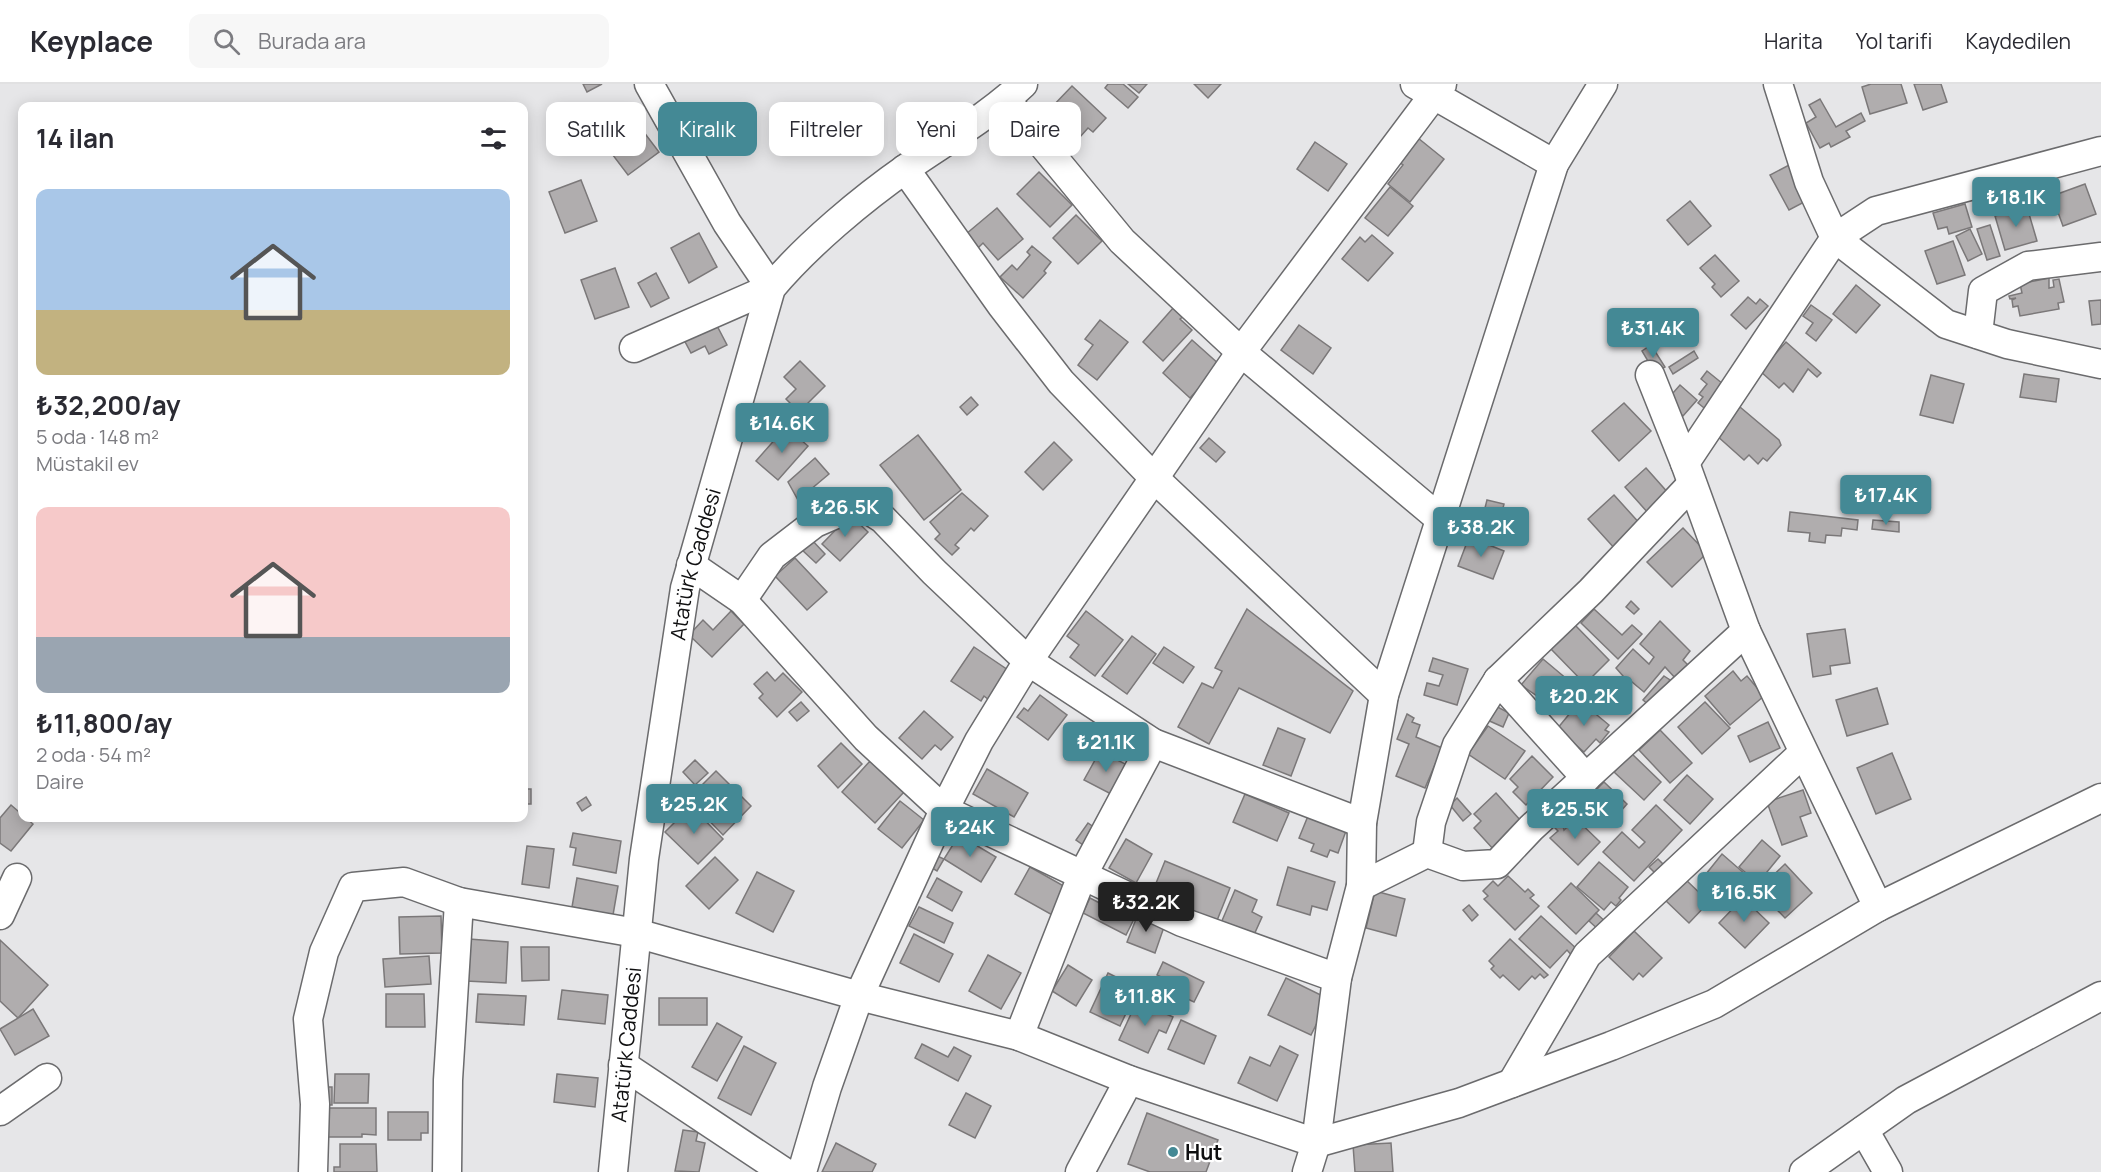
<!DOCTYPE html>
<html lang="tr">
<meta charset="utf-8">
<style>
:root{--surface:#fff;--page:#f7f7f7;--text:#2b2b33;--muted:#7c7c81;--line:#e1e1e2;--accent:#448995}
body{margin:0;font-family:Manrope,sans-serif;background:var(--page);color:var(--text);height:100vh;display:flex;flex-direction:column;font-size:22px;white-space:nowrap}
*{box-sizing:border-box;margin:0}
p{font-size:20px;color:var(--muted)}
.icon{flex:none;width:33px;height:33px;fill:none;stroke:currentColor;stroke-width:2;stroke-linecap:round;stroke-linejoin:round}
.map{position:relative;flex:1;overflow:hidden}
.side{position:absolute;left:18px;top:18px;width:510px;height:720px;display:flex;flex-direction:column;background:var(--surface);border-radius:12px;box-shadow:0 3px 15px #0003}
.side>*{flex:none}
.guide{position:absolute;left:546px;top:18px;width:570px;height:54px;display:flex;gap:12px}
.price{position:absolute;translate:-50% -51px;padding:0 14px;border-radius:6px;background:var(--accent);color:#fff;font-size:20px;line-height:39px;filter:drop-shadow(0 2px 3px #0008)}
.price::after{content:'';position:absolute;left:50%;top:36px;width:18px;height:14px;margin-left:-9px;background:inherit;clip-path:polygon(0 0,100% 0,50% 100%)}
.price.on{background:#222;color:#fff}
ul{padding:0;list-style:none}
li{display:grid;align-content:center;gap:12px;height:318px;padding:0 18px}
li span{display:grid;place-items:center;height:186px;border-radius:12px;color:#555}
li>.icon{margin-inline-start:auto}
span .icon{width:108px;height:108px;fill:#fffc;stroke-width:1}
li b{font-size:26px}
h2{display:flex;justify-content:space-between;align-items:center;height:72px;padding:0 18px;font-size:26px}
.chip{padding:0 21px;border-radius:12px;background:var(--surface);box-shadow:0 3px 15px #0003;font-size:21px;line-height:54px}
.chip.on{background:var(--accent);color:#fff}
header{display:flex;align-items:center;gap:36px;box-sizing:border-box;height:84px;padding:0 30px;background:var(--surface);border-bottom:2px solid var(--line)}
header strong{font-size:28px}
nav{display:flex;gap:33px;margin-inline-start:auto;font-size:21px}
.search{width:420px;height:54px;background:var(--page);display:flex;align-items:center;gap:15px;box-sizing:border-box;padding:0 21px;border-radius:12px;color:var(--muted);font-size:22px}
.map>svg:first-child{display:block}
.building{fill:#b0adae;stroke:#7b7879;stroke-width:1.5}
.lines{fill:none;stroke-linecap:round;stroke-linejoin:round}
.minor-casing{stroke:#6b6b6d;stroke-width:31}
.minor{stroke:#fff;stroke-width:28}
.poi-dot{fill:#448995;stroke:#fff;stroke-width:2}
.labels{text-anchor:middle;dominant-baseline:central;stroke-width:4.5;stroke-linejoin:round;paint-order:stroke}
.street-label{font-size:21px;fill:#0f0f10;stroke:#fff}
.poi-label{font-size:21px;font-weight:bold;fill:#0f0f10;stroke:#fff;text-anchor:start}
</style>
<header>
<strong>Keyplace</strong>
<div class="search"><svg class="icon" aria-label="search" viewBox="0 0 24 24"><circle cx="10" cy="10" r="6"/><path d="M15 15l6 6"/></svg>Burada ara</div>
<nav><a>Harita</a><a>Yol tarifi</a><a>Kaydedilen</a></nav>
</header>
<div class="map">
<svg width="2101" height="1088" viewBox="0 0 2101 1088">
<rect width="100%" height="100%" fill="#e6e6e8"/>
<g class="building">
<polygon points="583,0 602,0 587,8"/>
<polygon points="1108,0 1123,0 1138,13 1128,24 1105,4"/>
<polygon points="1128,0 1147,0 1139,9"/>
<polygon points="1194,0 1221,0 1208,14"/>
<polygon points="1871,0 1901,0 1907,19 1870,30 1862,3"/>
<polygon points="1914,0 1941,0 1947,18 1923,26"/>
<polygon points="1072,2 1106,34 1093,48 1088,44 1080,53 1050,25"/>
<polygon points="1820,15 1836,43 1861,29 1865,37 1846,47 1850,53 1831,63 1829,59 1820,64 1806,39 1816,33 1809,21"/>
<polygon points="640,43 659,68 628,91 609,66"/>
<polygon points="1418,54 1444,75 1410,118 1388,100 1403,81 1394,74"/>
<polygon points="1315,58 1347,80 1328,107 1297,85"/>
<polygon points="1791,80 1810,115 1789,126 1770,91"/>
<polygon points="1039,88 1072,121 1050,143 1017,110"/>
<polygon points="581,96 597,137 565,149 549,108"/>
<polygon points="2085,100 2096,130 2063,142 2052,112"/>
<polygon points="1390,103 1413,122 1388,152 1365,134"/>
<polygon points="1690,117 1711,142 1688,161 1667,136"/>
<polygon points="1965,120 1972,143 1949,150 1947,143 1938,145 1933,129"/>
<polygon points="2027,123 2037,157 2005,166 1995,132"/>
<polygon points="997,124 1023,155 998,176 983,159 978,164 966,150"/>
<polygon points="1076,131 1102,157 1078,180 1053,154"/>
<polygon points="1990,141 2000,172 1987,176 1977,145"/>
<polygon points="1970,145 1982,170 1968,177 1956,152"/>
<polygon points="699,149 717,183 689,199 671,164"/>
<polygon points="1372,151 1393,169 1368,197 1342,175 1360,153 1365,158"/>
<polygon points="1953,157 1965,191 1937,200 1925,167"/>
<polygon points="1032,162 1051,178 1044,187 1046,189 1023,214 1000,193 1012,181 1017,186 1030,171 1027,168"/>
<polygon points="1715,171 1739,197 1721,213 1712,203 1715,200 1700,184"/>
<polygon points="615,184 629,223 595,235 581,196"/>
<polygon points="656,189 669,214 651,223 638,199"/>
<polygon points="2049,194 2049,204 2054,203 2053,196 2059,195 2064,218 2058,219 2059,225 2020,232 2018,222 2013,223 2012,216 2016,214 2010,215 2009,212 2022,209 2020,200"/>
<polygon points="1856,201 1880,221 1856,249 1833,230"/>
<polygon points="1748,213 1756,220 1760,215 1768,222 1746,245 1731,231"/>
<polygon points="2101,216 2101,240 2092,241 2089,217"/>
<polygon points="1811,221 1832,236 1816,257 1806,249 1813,239 1803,232"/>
<polygon points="1174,223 1184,232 1180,235 1192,246 1163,277 1143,258"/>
<polygon points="714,236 727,261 709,270 705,262 691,269 682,252"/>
<polygon points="1100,236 1128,258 1097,296 1078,281 1093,261 1085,255"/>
<polygon points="1299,241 1331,264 1313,290 1281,266"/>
<polygon points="1192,256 1220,281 1190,314 1163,289"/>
<polygon points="1786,258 1821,289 1817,293 1808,285 1793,308 1784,299 1779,304 1760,287"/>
<polygon points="1651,261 1665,283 1655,289 1642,267"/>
<polygon points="1694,267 1698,274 1673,290 1669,283"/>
<polygon points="800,277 825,302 799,328 786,315 796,305 784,293"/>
<polygon points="1707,287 1728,304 1709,328 1698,319 1703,313 1699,310 1707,300 1701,295"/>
<polygon points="2024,290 2059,295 2056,318 2020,313"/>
<polygon points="1931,291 1964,300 1953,339 1920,331"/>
<polygon points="1680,301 1697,316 1683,332 1662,313 1669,305 1673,309"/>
<polygon points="971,313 978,321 967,331 960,323"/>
<polygon points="1624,319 1651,347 1619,377 1592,347"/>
<polygon points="1740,323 1779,356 1781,361 1767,377 1763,374 1758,380 1749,371 1744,376 1716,351"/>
<polygon points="786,343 808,362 778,396 756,377"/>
<polygon points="918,351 961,406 924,436 880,381"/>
<polygon points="1209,354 1225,368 1216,378 1200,364"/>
<polygon points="1054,358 1072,376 1043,406 1025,388"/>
<polygon points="815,374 829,390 798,416 788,398"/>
<polygon points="1646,384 1670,411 1649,430 1625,403"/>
<polygon points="962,409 988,432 974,447 971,444 955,461 959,464 952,471 935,455 940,450 930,438"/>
<polygon points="1614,411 1642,442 1616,466 1588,435"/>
<polygon points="1487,416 1504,420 1498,444 1481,440"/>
<polygon points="1790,428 1858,436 1857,446 1842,444 1841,452 1826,451 1825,459 1809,457 1810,449 1788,447"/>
<polygon points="850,431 868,448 840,477 822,460"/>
<polygon points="1873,436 1899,438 1899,448 1872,445"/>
<polygon points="1683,444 1707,469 1672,503 1647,478"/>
<polygon points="1469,453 1504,467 1493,495 1458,482"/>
<polygon points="811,455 825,470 816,479 801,465"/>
<polygon points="795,474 827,508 807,526 775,492"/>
<polygon points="1631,517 1639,525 1634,530 1626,523"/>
<polygon points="1247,525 1353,607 1330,649 1239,604 1209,660 1178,643 1202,599 1213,604 1222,587 1215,584"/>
<polygon points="1594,525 1622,551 1632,541 1642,550 1618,575 1581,539"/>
<polygon points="731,527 744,540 712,573 689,551 703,536 713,546"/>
<polygon points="1086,527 1123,556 1095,592 1070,573 1079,561 1067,552"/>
<polygon points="1660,537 1690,567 1683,576 1690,583 1678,597 1665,583 1644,608 1632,598 1630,600 1616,584 1633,565 1649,580 1654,573 1640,560"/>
<polygon points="1575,541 1609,576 1585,600 1551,565"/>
<polygon points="1845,545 1850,579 1830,582 1831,590 1813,593 1807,550"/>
<polygon points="1132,552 1156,570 1127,610 1102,592"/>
<polygon points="974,563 1008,586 989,616 984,612 981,617 951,597"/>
<polygon points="1164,563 1194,583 1183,599 1153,579"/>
<polygon points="1433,574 1468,585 1457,621 1424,611 1427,599 1439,602 1443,591 1429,587"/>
<polygon points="1543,575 1580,606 1562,629 1521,601"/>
<polygon points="1733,587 1741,597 1747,592 1764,612 1730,641 1705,612"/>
<polygon points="767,588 775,597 783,589 802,608 777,633 759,614 763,610 754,600"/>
<polygon points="1664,592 1670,596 1667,600 1669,603 1651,623 1643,616"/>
<polygon points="1877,604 1888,640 1847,652 1836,616"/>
<polygon points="1040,611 1067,631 1048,656 1017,633 1024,624 1028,627"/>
<polygon points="1580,617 1609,641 1605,646 1609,648 1600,659 1596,655 1584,668 1557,645"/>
<polygon points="801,618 809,627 797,637 789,628"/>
<polygon points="1705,618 1730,644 1702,670 1678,643"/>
<polygon points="1492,620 1509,629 1503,643 1485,635"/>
<polygon points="924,627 953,653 941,666 935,661 922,675 899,654"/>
<polygon points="1407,630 1414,634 1412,638 1420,641 1416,653 1442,664 1425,704 1396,692 1409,660 1397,655"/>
<polygon points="1768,638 1780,664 1750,678 1738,652"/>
<polygon points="1488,642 1525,667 1505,695 1468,670"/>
<polygon points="1278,644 1305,655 1291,692 1263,681"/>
<polygon points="1660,646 1692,679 1670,699 1639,666"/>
<polygon points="841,659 862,680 838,704 818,682"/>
<polygon points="1100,667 1127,681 1111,710 1084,696"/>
<polygon points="1631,669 1661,698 1644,716 1614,688"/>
<polygon points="1892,669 1911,715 1876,730 1857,684"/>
<polygon points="1532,672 1553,693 1526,721 1513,708 1518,703 1510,695"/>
<polygon points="695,676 708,689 695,701 683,688"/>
<polygon points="870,677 904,708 875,739 842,708"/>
<polygon points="987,685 1028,709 1014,733 973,710"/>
<polygon points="716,687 751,722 723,751 688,715"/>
<polygon points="1687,691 1713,715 1690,740 1664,716"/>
<polygon points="1604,698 1627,720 1620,728 1615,724 1613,726 1615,728 1611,737 1595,725 1599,721 1590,712"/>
<rect x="524" y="705" width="7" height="15"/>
<polygon points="1803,706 1811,729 1800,733 1807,752 1782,761 1767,718"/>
<polygon points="1496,709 1521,737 1494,766 1474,744 1481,737 1474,730"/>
<polygon points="1245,710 1289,729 1277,757 1233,738"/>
<polygon points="586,713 591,721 582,727 577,719"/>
<polygon points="1457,714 1471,730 1463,737 1450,721"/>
<polygon points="900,717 924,736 902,764 878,745"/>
<polygon points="11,721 33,740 11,767 0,759 0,734"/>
<polygon points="1656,721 1682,746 1634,797 1603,768 1622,748 1639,764 1645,758 1632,746"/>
<polygon points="691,722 723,755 698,780 665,748"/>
<polygon points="1571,730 1600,758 1578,781 1550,754 1558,747 1554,743 1557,740 1562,738 1564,746 1569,741 1564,737"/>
<polygon points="1308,732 1346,747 1338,769 1330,766 1327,773 1311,767 1314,760 1299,754"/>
<polygon points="1088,739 1098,746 1086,763 1076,756"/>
<polygon points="573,749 621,757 616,789 573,781 576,764 570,763"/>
<polygon points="959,751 996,773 981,798 944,775"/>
<polygon points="1126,755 1152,770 1136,799 1109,784"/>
<polygon points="1762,756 1780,772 1758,799 1739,783"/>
<polygon points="527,762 554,765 549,804 522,800"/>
<polygon points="933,770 944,775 937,787 927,781"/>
<polygon points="1722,770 1745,790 1729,810 1706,790"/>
<polygon points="715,773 738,796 709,825 686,802"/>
<polygon points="1658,775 1669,786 1661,795 1649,783"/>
<polygon points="1165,777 1230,804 1216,839 1150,814"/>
<polygon points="1599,778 1628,803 1619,814 1621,816 1616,822 1611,818 1604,826 1577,803"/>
<polygon points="1785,780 1812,809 1785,834 1758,806"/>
<polygon points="1030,783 1069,805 1054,832 1015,810"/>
<polygon points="1288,783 1335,798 1327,826 1312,822 1310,831 1277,821"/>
<polygon points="757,788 794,807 773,848 736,829"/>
<polygon points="1508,792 1525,808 1528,805 1534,811 1530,814 1539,822 1515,846 1484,815 1488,812 1483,807 1493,797 1498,802"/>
<polygon points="577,794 618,802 613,831 572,823"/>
<polygon points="937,794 962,808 952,827 927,813"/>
<polygon points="1684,794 1709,818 1689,839 1664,815"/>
<polygon points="1571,799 1599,826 1576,850 1548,823"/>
<polygon points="1235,806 1257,816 1252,828 1262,833 1253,853 1221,839"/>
<polygon points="1375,807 1405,815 1396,852 1366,844"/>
<polygon points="1090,814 1113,826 1116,821 1136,831 1126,851 1083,829"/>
<polygon points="1743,814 1769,839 1745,864 1719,839"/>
<polygon points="1469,821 1478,831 1472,837 1463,826"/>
<polygon points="919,823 953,839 944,859 909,842"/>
<polygon points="1596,829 1608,840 1601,848 1589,837"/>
<polygon points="1138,830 1165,840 1155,869 1127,858"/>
<polygon points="441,832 442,869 400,870 399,833"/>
<polygon points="1541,832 1579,867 1573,873 1567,866 1550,884 1519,855"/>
<polygon points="1634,847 1662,874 1643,893 1639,889 1633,896 1609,873"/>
<polygon points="914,850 953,870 939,898 900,879"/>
<polygon points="469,855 508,858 506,899 466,897"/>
<polygon points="1510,855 1548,891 1544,894 1540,890 1535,895 1532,892 1519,906 1503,891 1500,894 1491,885 1494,882 1489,877"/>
<polygon points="0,856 48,901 18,934 0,917"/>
<polygon points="521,863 549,863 549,896 522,897"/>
<polygon points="988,871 1021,889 1001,925 969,907"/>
<polygon points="429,872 431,900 385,903 383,875"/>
<polygon points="1163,878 1204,898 1194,918 1170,907 1174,899 1157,891"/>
<polygon points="1068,881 1092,896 1076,922 1052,907"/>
<polygon points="1108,889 1138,904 1120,942 1090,928"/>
<polygon points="1286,894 1329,915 1311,951 1268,931"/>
<polygon points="562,906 608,911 605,940 558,935"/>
<polygon points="386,910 424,910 425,943 386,943"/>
<polygon points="478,910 526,912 524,941 476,938"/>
<rect x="659" y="914" width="48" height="27"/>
<polygon points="1137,917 1173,933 1166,949 1159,946 1148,969 1119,956"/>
<polygon points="33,925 49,952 15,971 0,945"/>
<polygon points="1181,936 1216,952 1204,980 1168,965"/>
<polygon points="717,939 742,953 717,997 692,983"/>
<polygon points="922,960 948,973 954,963 971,972 958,997 915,974"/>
<polygon points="744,962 776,979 751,1031 718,1014"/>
<polygon points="1280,962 1298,971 1277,1017 1238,999 1250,973 1270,982"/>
<polygon points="335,990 369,990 368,1019 334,1019"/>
<polygon points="557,990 598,994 595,1023 554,1018"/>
<polygon points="322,1003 332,1003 332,1021 321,1021"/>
<polygon points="966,1009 991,1022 975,1054 949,1041"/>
<polygon points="322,1024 376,1024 376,1051 362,1050 362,1053 322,1053"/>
<polygon points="388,1028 428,1028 428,1049 421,1049 421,1056 388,1056"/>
<polygon points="1147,1029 1218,1056 1206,1088 1150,1088 1128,1080"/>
<polygon points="683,1046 698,1048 696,1057 705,1059 699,1088 675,1087"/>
<polygon points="836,1059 876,1080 872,1088 822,1088"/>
<polygon points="1391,1059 1393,1088 1355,1088 1353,1061"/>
<polygon points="340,1060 376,1060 377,1088 334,1088 334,1083 340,1083"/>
</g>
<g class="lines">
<g class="minor-casing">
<g id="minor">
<polyline points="1415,0 1554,80"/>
<polyline points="1778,0 1809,98 1835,154 1946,240 2007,260 2101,280"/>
<polyline points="1006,16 1122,157 1241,268 1440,435"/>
<polyline points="905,85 1002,222 1061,298 1154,394 1384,611"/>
<polyline points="1978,250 1983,207 2028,182 2101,173"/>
<polyline points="634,264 771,204 727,139 649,0"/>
<polyline points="1650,291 1685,379 1746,547 1878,823"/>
<polyline points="1685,379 1835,154 1876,127 2101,67"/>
<polyline points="691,481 742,516 866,654 944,726 1182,838 1337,894"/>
<polyline points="742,516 772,472 815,439 845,426 866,424 883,435 934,488 1028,577 1153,659 1362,739"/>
<polyline points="1498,596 1586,694"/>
<polyline points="1427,769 1431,738 1457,661 1498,596 1591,507 1692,400"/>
<polyline points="1361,802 1427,769 1463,782 1497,780 1531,744 1746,547"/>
<polyline points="0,831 17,794"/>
<polyline points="1019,952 1082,792 1153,659"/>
<polyline points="623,981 784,1088"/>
<polyline points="1512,999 1587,871 1803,669"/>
<polyline points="0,1027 47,994"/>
<polyline points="1864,1046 1888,1088"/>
<polyline points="313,1088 315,1020 308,935 324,868 353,803 404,798 459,818 636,849 859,912 1019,952 1129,996 1316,1059 1459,1019 1611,962 1714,920 1878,823 2101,714"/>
<polyline points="447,1088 448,996 459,818"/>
<path id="s1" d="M613,1088L644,775L685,504L771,204C807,161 862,115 908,83C947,56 989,32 1023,0"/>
<polyline points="802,1088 827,1003 859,912 944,726 979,657 1028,577 1241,268 1442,0"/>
<polyline points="1080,1088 1129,996"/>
<polyline points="1307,1088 1316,1059 1337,894 1361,802 1362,739 1384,611 1554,80 1603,0"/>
<polyline points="1804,1088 1906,1016 2101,912"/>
</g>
</g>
<use href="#minor" class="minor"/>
</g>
<circle class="poi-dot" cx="1173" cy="1068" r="6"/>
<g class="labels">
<g class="street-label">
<text stroke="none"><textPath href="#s1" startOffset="614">Atatürk Caddesi</textPath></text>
<text stroke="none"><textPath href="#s1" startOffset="128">Atatürk Caddesi</textPath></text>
</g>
<g class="poi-label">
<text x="1185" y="1068">Hut</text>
</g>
</g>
</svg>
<b class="price" style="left:2016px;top:144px">₺18.1K</b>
<b class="price" style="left:1653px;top:275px">₺31.4K</b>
<b class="price" style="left:782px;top:370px">₺14.6K</b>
<b class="price" style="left:1886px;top:442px">₺17.4K</b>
<b class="price" style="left:845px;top:454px">₺26.5K</b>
<b class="price" style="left:1481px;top:474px">₺38.2K</b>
<b class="price" style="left:1584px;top:643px">₺20.2K</b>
<b class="price" style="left:1106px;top:689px">₺21.1K</b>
<b class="price" style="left:694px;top:751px">₺25.2K</b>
<b class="price" style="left:1575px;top:756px">₺25.5K</b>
<b class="price" style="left:970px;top:774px">₺24K</b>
<b class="price" style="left:1744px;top:839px">₺16.5K</b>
<b class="price on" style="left:1146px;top:849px">₺32.2K</b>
<b class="price" style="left:1145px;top:943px">₺11.8K</b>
<div class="guide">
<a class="chip">Satılık</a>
<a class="chip on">Kiralık</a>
<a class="chip">Filtreler</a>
<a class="chip">Yeni</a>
<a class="chip">Daire</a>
</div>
<section class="side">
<h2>14 ilan<svg class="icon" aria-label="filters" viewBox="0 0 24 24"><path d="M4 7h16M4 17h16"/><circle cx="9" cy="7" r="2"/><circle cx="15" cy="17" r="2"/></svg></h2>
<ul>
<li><span style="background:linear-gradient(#a9c7e8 65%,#c2b280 0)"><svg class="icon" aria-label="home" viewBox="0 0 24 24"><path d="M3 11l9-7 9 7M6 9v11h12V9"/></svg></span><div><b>₺32,200/ay</b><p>5 oda · 148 m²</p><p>Müstakil ev</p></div></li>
<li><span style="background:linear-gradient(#f6c9c9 70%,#9aa5b1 0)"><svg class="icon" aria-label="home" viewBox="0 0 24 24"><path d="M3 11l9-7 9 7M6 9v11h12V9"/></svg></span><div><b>₺11,800/ay</b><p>2 oda · 54 m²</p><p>Daire</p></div></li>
</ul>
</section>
</div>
